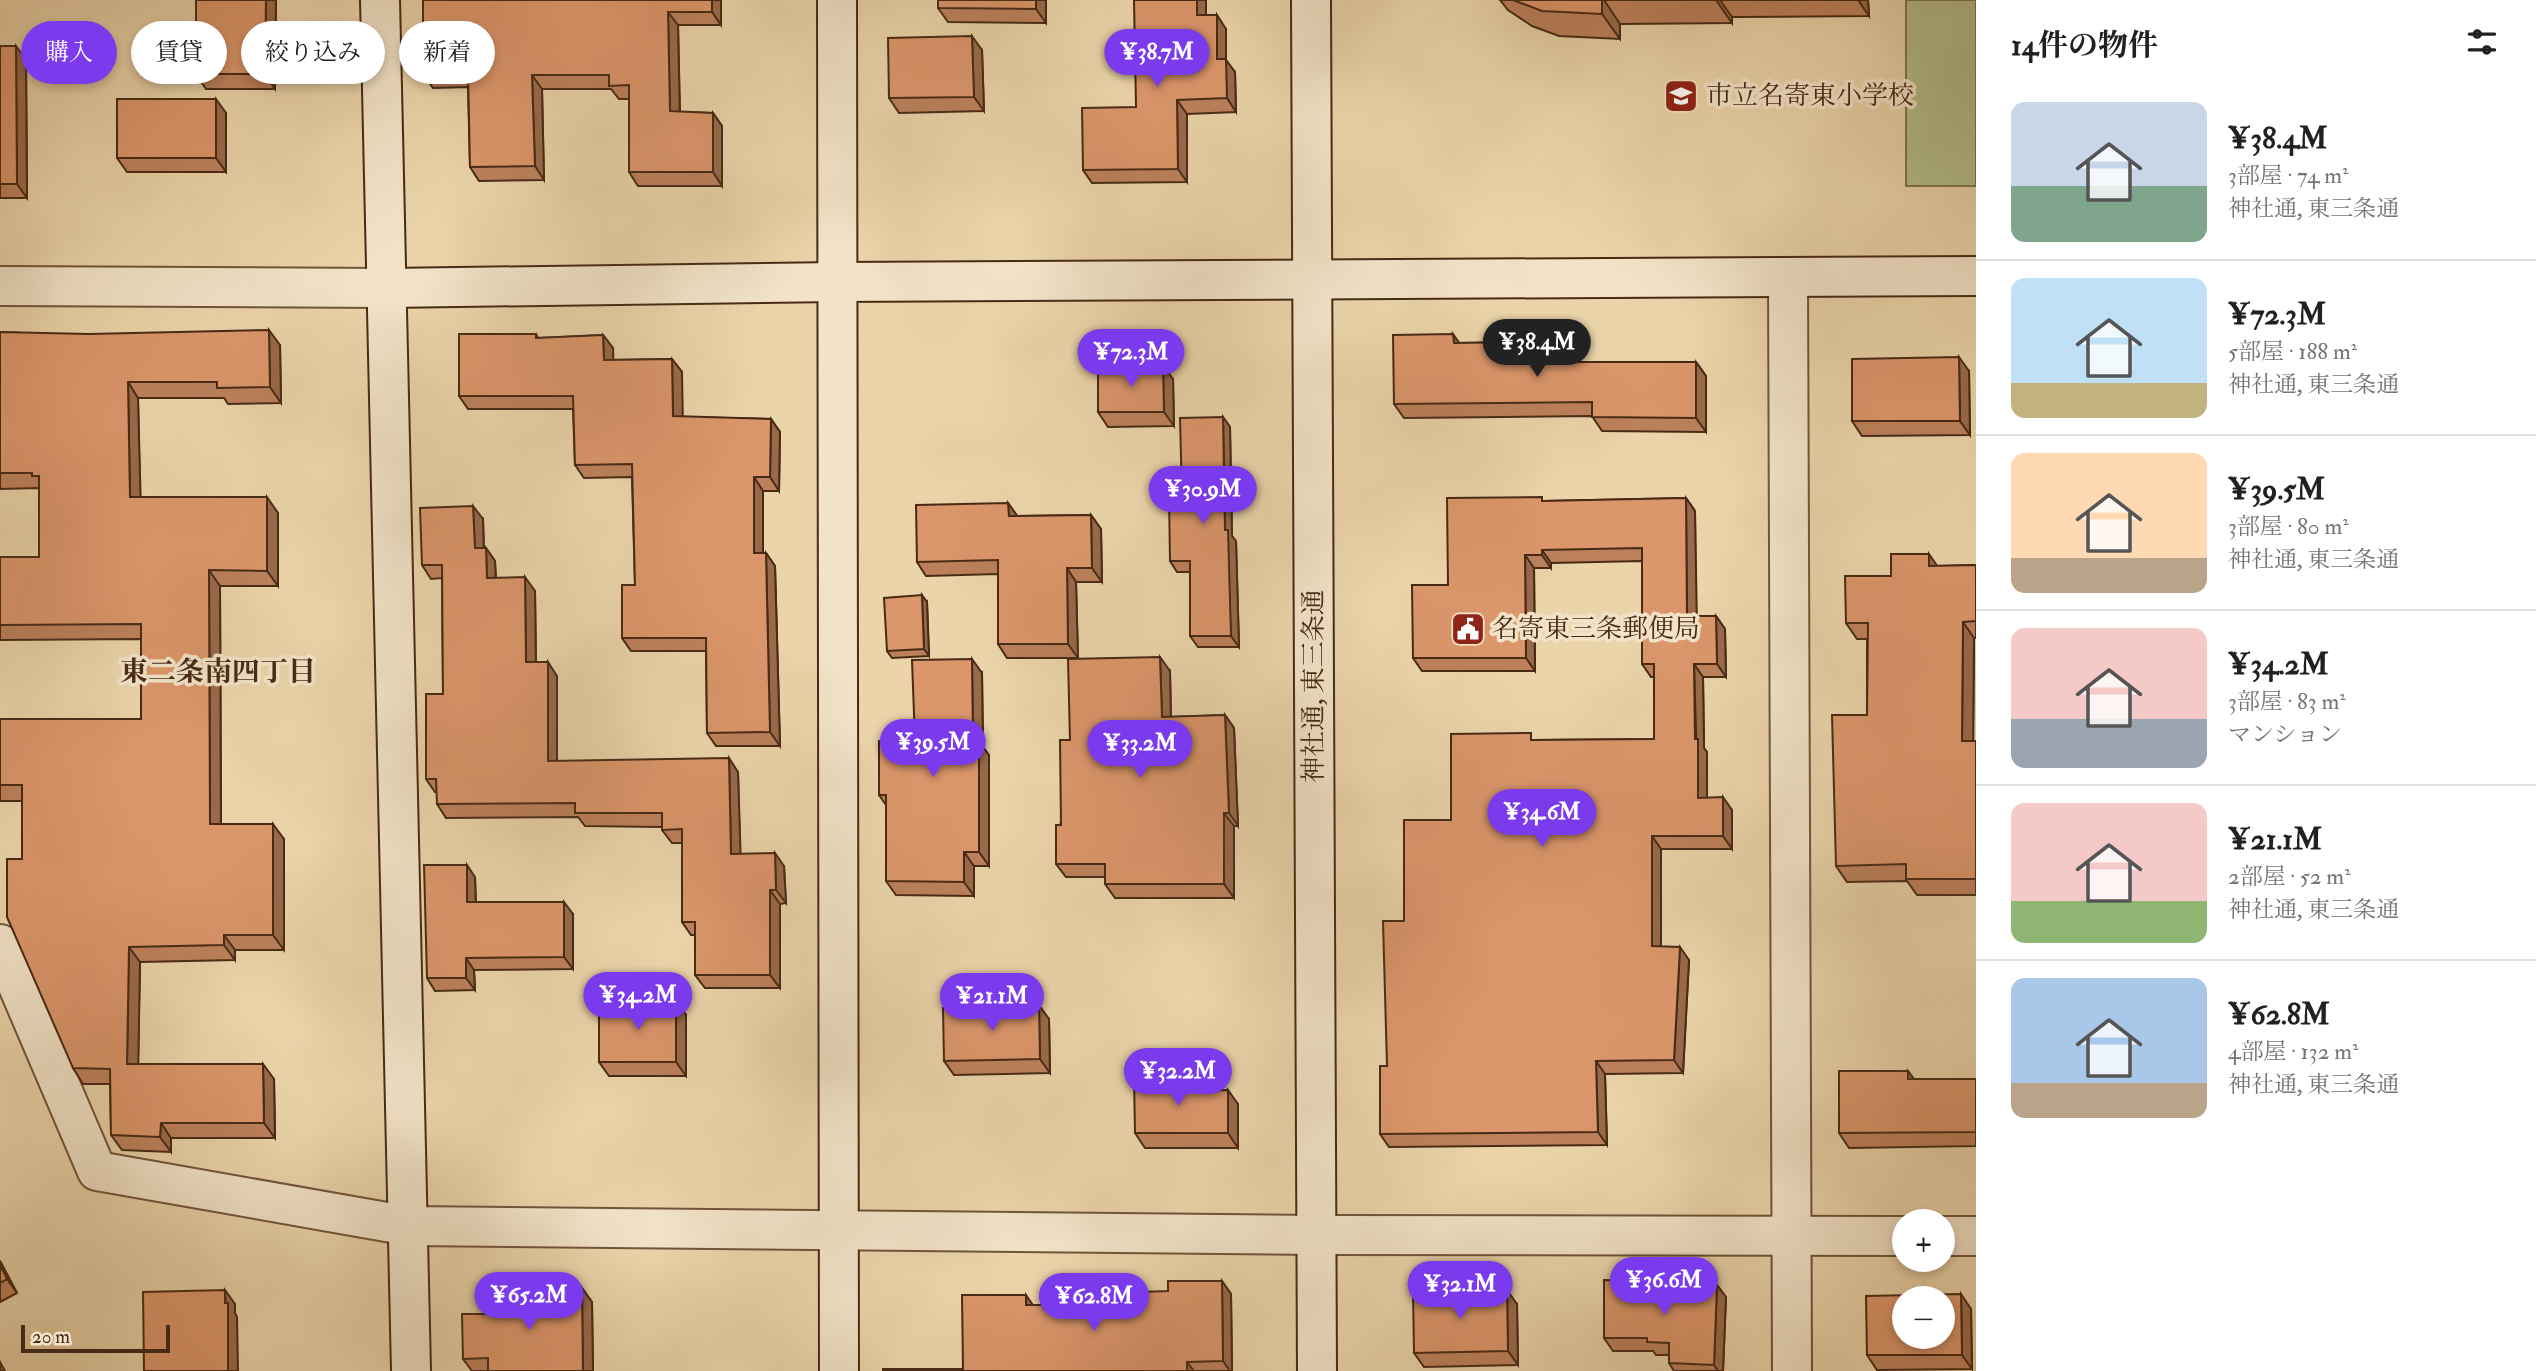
<!DOCTYPE html>
<html lang="ja">
<meta charset="utf-8">
<style>
:root{--surface:#fff;--page:#f6f6f6;--text:#202124;--muted:#757577;--line:#e0e0e0;--accent:#7c3aed}
body{margin:0;font-family:"IM FELL Double Pica","Noto Serif JP",serif;background:var(--page);color:var(--text);height:100vh;display:flex;flex-direction:column;font-size:26px;white-space:nowrap}
*{box-sizing:border-box;margin:0}
p{font-size:23px;color:var(--muted)}
.icon{flex:none;width:38px;height:38px;fill:none;stroke:currentColor;stroke-width:2;stroke-linecap:round;stroke-linejoin:round}
.map{position:relative;flex:1;overflow:hidden}
.panel{display:flex;flex-direction:column;background:var(--surface);width:560px}
.panel>*{flex:none}
.banner{position:absolute;left:21px;top:21px;width:665px;height:63px;display:flex;gap:14px}
.fabs{position:absolute;left:1892px;top:1209px;display:grid;gap:14px}
.fabs a{display:grid;place-items:center;width:63px;height:63px;border-radius:50%;background:var(--surface);box-shadow:0 4px 10px #0003;font-size:35px}
.scale{position:absolute;left:21px;bottom:18px;width:149px;box-sizing:border-box;padding-left:7px;border:4px solid #482a15;border-top:0;font-size:19px;line-height:24px;white-space:nowrap;color:#482a15;-webkit-text-stroke:5px #f2e3c8;paint-order:stroke}
.price{position:absolute;translate:-50% -60px;padding:0 16px;border-radius:24px;background:var(--accent);color:#fff;font-size:23px;line-height:46px;filter:drop-shadow(0 2px 4px #0008)}
.price::after{content:'';position:absolute;left:50%;top:42px;width:21px;height:16px;margin-left:-10px;background:inherit;clip-path:polygon(0 0,100% 0,50% 100%)}
.price.active{background:#222;color:#fff}
ul{padding:0;list-style:none}
li{display:flex;align-items:center;gap:21px;height:175px;padding:0 35px}
li+li{border-top:2px solid var(--line)}
li span{display:grid;place-items:center;flex:none;width:196px;height:140px;border-radius:14px;color:#555}
li>.icon{margin-inline-start:auto}
span .icon{width:84px;height:84px;fill:#fffc;stroke-width:1}
li b{font-size:30px}
h2{display:flex;justify-content:space-between;align-items:center;height:84px;padding:0 35px;font-size:30px}
.tag{padding:0 24px;border-radius:32px;background:var(--surface);box-shadow:0 4px 10px #0003;font-size:24px;line-height:63px}
.tag.active{background:var(--accent);color:#fff}
main{display:flex;flex:1;min-height:0}
.map>svg:first-child{display:block}
.green{fill:#b3be8c;stroke:#7e7450;stroke-width:2}
.lines{fill:none;stroke-linecap:round;stroke-linejoin:round}
.street-casing{stroke:#71543a;stroke-width:42}
.secondary-casing{stroke:#482a15;stroke-width:42}
.street{stroke:#f2e3c8;stroke-width:38}
.secondary{stroke:#f2e3c8;stroke-width:38}
.wall{fill:#bc815c;stroke:#482a15;stroke-width:2}
.shaded-wall{fill:#99694b;stroke:#482a15;stroke-width:2}
.building{fill:#db966b;stroke:#482a15;stroke-width:2;fill-rule:evenodd}
.labels{text-anchor:middle;dominant-baseline:central;stroke-width:7;stroke-linejoin:round;paint-order:stroke}
.poi-label{font-size:26px;fill:#482a15;stroke:#f2e3c8;text-anchor:start}
.street-label{font-size:26px;fill:#482a15;stroke:#f2e3c8}
.neighbourhood-label{font-size:28px;font-weight:bold;fill:#482a15;stroke:#f2e3c8}
</style>
<main>
<div class="map">
<svg width="1976" height="1371" viewBox="0 0 1976 1371">
<rect width="100%" height="100%" fill="#ebd4aa"/>
<filter id="stains"><feTurbulence type="fractalNoise" baseFrequency=".00286" numOctaves="4"/><feColorMatrix values="0 0 0 0 .2 0 0 0 0 .09 0 0 0 0 .02 0 0 0 .5 -.17"/></filter>
<radialGradient id="worn" r=".72"><stop offset=".6" stop-color="#630" stop-opacity="0"/><stop offset="1" stop-color="#630" stop-opacity=".3"/></radialGradient>
<rect class="green" x="1906" y="0" width="70" height="186"/>
<g class="lines">
<g class="street-casing">
<g id="street">
<polyline points="1788,277 1792,1371"/>
<polyline points="0,286 388,288"/>
<polyline points="0,944 97,1171 409,1226 1316,1235 1904,1236"/>
<polyline points="1942,1236 1976,1236"/>
</g>
</g>
<g class="secondary-casing">
<g id="secondary">
<polyline points="380,0 411,1371"/>
<polyline points="837,0 839,1371"/>
<polyline points="1311,0 1317,1371"/>
<polyline points="388,288 837,282 1976,276"/>
</g>
</g>
<use href="#street" class="street"/>
<use href="#secondary" class="secondary"/>
</g>
<g class="wall">
<polygon points="276,0 275,89 206,89 196,74"/>
<polygon points="423,0 721,0 721,25 678,25 680,112 713,113 722,126 722,186 638,186 629,172 629,99 619,99 611,89 542,89 544,180 479,181 470,167 468,87 433,88 423,74"/>
<polygon points="938,0 1046,0 1046,23 948,22 938,8"/>
<polygon points="1500,0 1868,0 1869,16 1732,17 1732,23 1620,24 1620,39 1559,36 1532,26 1508,10"/>
<polygon points="1206,15 1226,29 1226,60 1235,72 1236,112 1187,114 1187,182 1092,183 1083,170 1136,107"/>
<polygon points="0,46 26,60 27,198 0,198"/>
<polygon points="982,50 984,111 899,113 889,98"/>
<polygon points="226,113 226,172 127,172 117,158"/>
<polygon points="0,332 280,345 281,403 228,404 224,398 138,398 140,497 278,513 278,586 220,586 221,824 284,839 284,950 235,950 235,960 140,962 138,1064 274,1079 275,1138 171,1138 171,1152 122,1150 111,1135 110,1084 83,1084 73,1068 22,859 22,801 0,801 0,719 141,719 141,639 0,640 0,557 39,557 39,488 0,489"/>
<polygon points="536,334 538,338 603,335 613,348 613,360 672,359 682,372 682,417 771,419 780,432 779,491 763,491 763,553 766,553 775,566 780,746 716,746 707,733 706,651 631,651 622,638 635,585 632,477 584,478 575,465 573,409 468,409 459,396"/>
<polygon points="1522,342 1532,357 1532,362 1696,362 1706,376 1706,432 1602,431 1592,416 1404,418 1394,404 1460,343"/>
<polygon points="1969,371 1970,435 1862,436 1852,421"/>
<polygon points="1173,379 1174,426 1108,427 1098,412"/>
<polygon points="1223,417 1230,427 1232,536 1236,541 1239,647 1198,647 1190,636 1190,572 1177,572 1170,561 1182,496"/>
<polygon points="1686,498 1695,511 1696,616 1716,616 1725,629 1726,677 1703,677 1704,748 1707,752 1707,798 1732,810 1732,849 1661,849 1661,947 1689,960 1683,1073 1605,1074 1607,1145 1389,1147 1380,1134 1404,921 1451,820 1536,740 1654,739 1654,677 1651,677 1642,664 1642,561 1551,563 1551,568 1534,568 1535,671 1422,671 1413,658 1448,585 1544,501"/>
<polygon points="1008,503 1017,516 1091,515 1101,529 1102,582 1076,582 1078,658 1007,658 998,644 998,574 926,576 917,562"/>
<polygon points="483,519 484,548 486,548 495,561 496,578 535,591 536,662 557,676 557,761 738,772 740,854 784,866 786,903 780,904 780,988 705,988 695,975 695,935 691,935 682,922 682,843 672,843 662,830 662,827 585,826 578,817 446,818 437,804 437,792 435,792 426,779 443,694 442,578 431,579 422,565"/>
<polygon points="1976,565 1976,638 1974,638 1973,741 1976,741 1976,895 1917,895 1907,881 1847,882 1836,866 1867,715 1867,639 1857,639 1846,623 1891,576 1937,566"/>
<polygon points="927,602 929,656 892,658 887,651"/>
<polygon points="1170,671 1171,717 1225,715 1234,728 1238,826 1234,826 1234,898 1115,898 1105,884 1105,877 1066,877 1056,864 1070,740"/>
<polygon points="982,673 983,747 989,755 989,866 974,866 974,896 896,895 886,881 886,805 879,795"/>
<polygon points="475,877 476,902 573,914 573,969 474,970 475,990 435,991 427,978"/>
<polygon points="686,1015 686,1076 609,1076 599,1062"/>
<polygon points="1049,1019 1050,1073 954,1075 944,1061"/>
<polygon points="1908,1071 1914,1079 1976,1079 1976,1146 1849,1148 1839,1133"/>
<polygon points="1191,1090 1238,1104 1238,1148 1145,1148 1135,1133"/>
<polygon points="0,1261 17,1293 0,1302"/>
<polygon points="1222,1281 1231,1294 1232,1371 883,1371 963,1369 1033,1305 1140,1305 1168,1291"/>
<polygon points="1717,1285 1726,1297 1723,1371 1674,1371 1669,1363 1669,1355 1656,1355 1653,1351 1613,1351 1604,1338"/>
<polygon points="582,1288 592,1302 593,1371 472,1371 463,1359 505,1314"/>
<polygon points="1517,1304 1518,1365 1424,1367 1414,1353"/>
<polygon points="1971,1309 1972,1369 1877,1370 1867,1355"/>
</g>
<g class="shaded-wall">
<polygon points="266,0 276,0 275,89 265,74"/>
<polygon points="712,0 721,0 721,25 712,12"/>
<polygon points="1036,0 1046,0 1046,23 1036,9"/>
<polygon points="1197,0 1206,0 1206,29 1197,15"/>
<polygon points="1602,0 1604,0 1620,24 1620,39 1602,14"/>
<polygon points="1716,0 1720,0 1732,17 1732,23"/>
<polygon points="1858,0 1868,0 1869,16"/>
<polygon points="668,12 678,25 680,125 670,111"/>
<polygon points="1217,15 1226,29 1226,60 1235,72 1236,112 1227,98 1217,59"/>
<polygon points="972,36 982,50 984,111 974,97"/>
<polygon points="16,46 26,60 27,198 17,184"/>
<polygon points="532,75 542,89 544,180 535,166"/>
<polygon points="216,99 226,113 226,172 216,158"/>
<polygon points="1177,100 1187,114 1187,182 1178,169"/>
<polygon points="713,113 722,126 722,186 713,172"/>
<polygon points="269,330 280,345 281,403 270,387"/>
<polygon points="1453,334 1463,348 1454,343"/>
<polygon points="603,335 613,348 614,374 604,360"/>
<polygon points="1522,342 1532,357 1533,376 1523,362"/>
<polygon points="1959,357 1969,371 1970,435 1960,421"/>
<polygon points="672,359 682,372 683,430 673,416"/>
<polygon points="1696,362 1706,376 1706,432 1696,418"/>
<polygon points="1163,365 1173,379 1174,426 1164,412"/>
<polygon points="128,382 138,398 141,512 130,497"/>
<polygon points="1223,417 1230,427 1232,536 1236,541 1239,647 1231,636 1225,530"/>
<polygon points="771,419 780,432 779,491 770,477"/>
<polygon points="754,477 763,491 763,566 754,553"/>
<polygon points="267,497 278,513 278,586 267,571"/>
<polygon points="1686,498 1695,511 1697,629 1687,616"/>
<polygon points="1008,503 1018,517 1009,516"/>
<polygon points="473,506 483,519 484,561 475,548"/>
<polygon points="1091,515 1101,529 1102,582 1092,568"/>
<polygon points="486,548 495,561 496,591 487,578"/>
<polygon points="1542,550 1551,563 1551,568 1542,555"/>
<polygon points="766,553 775,566 780,746 770,732"/>
<polygon points="1929,554 1940,570 1929,566"/>
<polygon points="1525,555 1534,568 1535,671 1526,658"/>
<polygon points="1067,568 1076,582 1078,658 1068,644"/>
<polygon points="209,570 220,586 221,839 210,824"/>
<polygon points="525,577 535,591 536,676 526,662"/>
<polygon points="922,595 927,602 929,656 924,649"/>
<polygon points="1716,616 1725,629 1726,677 1717,664"/>
<polygon points="1963,622 1974,638 1973,757 1962,741"/>
<polygon points="1160,657 1170,671 1171,730 1162,717"/>
<polygon points="972,659 982,673 983,747 989,755 989,866 979,852 973,741"/>
<polygon points="548,662 557,676 557,774 548,761"/>
<polygon points="1694,664 1703,677 1704,748 1707,752 1707,811 1698,798"/>
<polygon points="1225,715 1234,728 1238,826 1229,813"/>
<polygon points="729,758 738,772 741,867 731,854"/>
<polygon points="1723,797 1732,810 1732,849 1723,836"/>
<polygon points="1224,813 1234,826 1234,898 1224,884"/>
<polygon points="273,824 284,839 284,950 273,935"/>
<polygon points="1652,836 1661,849 1661,959 1652,946"/>
<polygon points="964,852 974,866 974,896 964,882"/>
<polygon points="775,853 784,866 786,903 776,890"/>
<polygon points="467,865 475,877 476,914 467,902"/>
<polygon points="770,890 780,904 780,988 770,975"/>
<polygon points="564,902 573,914 573,969 564,957"/>
<polygon points="224,935 235,950 235,960 224,945"/>
<polygon points="129,947 140,962 138,1079 127,1064"/>
<polygon points="1680,947 1689,960 1683,1073 1674,1060"/>
<polygon points="466,958 474,970 475,990 466,978"/>
<polygon points="676,1001 686,1015 686,1076 676,1062"/>
<polygon points="1039,1005 1049,1019 1050,1073 1040,1059"/>
<polygon points="1596,1061 1605,1074 1607,1145 1598,1132"/>
<polygon points="263,1064 274,1079 275,1138 264,1123"/>
<polygon points="1908,1071 1918,1085 1908,1079"/>
<polygon points="1181,1076 1191,1090 1181,1091"/>
<polygon points="1228,1090 1238,1104 1238,1148 1228,1133"/>
<polygon points="161,1123 171,1138 171,1152 160,1137"/>
<polygon points="0,1261 17,1293 7,1279 0,1265"/>
<polygon points="1222,1281 1231,1294 1232,1371 1230,1371 1223,1361"/>
<polygon points="1717,1285 1726,1297 1723,1371 1718,1371 1714,1365"/>
<polygon points="582,1288 592,1302 593,1371 583,1371"/>
<polygon points="225,1290 235,1304 235,1313 237,1317 238,1371 228,1371"/>
<polygon points="1507,1290 1517,1304 1518,1365 1508,1351"/>
<polygon points="1961,1294 1971,1309 1972,1369 1962,1355"/>
<polygon points="1026,1295 1035,1308 1026,1305"/>
<polygon points="0,1362 5,1371 1,1371 0,1369"/>
<polygon points="1187,1362 1194,1371 1187,1371"/>
</g>
<g class="building">
<polygon points="196,0 266,0 265,74 196,74"/>
<polygon points="423,0 712,0 712,12 668,12 670,111 713,113 713,172 629,172 629,85 609,86 609,75 532,75 535,166 470,167 468,73 423,74"/>
<polygon points="938,0 1036,0 1036,9 938,8"/>
<polygon points="1134,0 1197,0 1197,15 1217,15 1217,59 1226,59 1227,98 1177,100 1178,169 1083,170 1082,108 1136,107"/>
<polygon points="1513,0 1602,0 1602,14 1542,11"/>
<polygon points="972,36 974,97 889,98 888,38"/>
<polygon points="0,46 16,46 17,184 0,184"/>
<rect x="117" y="99" width="99" height="59"/>
<polygon points="269,330 270,387 217,388 217,382 128,382 130,497 267,497 267,571 209,570 210,824 273,824 273,935 224,935 224,945 129,947 127,1064 263,1064 264,1123 161,1123 160,1137 111,1135 110,1069 73,1068 7,917 7,859 22,859 22,785 0,785 0,719 141,719 141,624 0,625 0,557 39,557 39,476 32,476 32,473 0,473 0,332 89,334"/>
<polygon points="459,334 536,334 536,338 603,335 604,360 672,359 673,416 771,419 770,477 754,477 754,553 766,553 770,732 707,733 706,638 622,638 622,585 635,585 632,464 575,465 573,396 459,396"/>
<polygon points="1453,334 1454,343 1522,342 1523,362 1696,362 1696,418 1592,417 1592,402 1394,404 1393,335"/>
<polygon points="1959,357 1960,421 1852,421 1852,359"/>
<polygon points="1163,365 1164,412 1098,412 1098,366"/>
<polygon points="1223,417 1225,530 1228,530 1231,636 1190,636 1190,561 1170,561 1169,496 1182,496 1180,418"/>
<polygon points="1542,497 1542,501 1686,498 1687,616 1716,616 1717,664 1694,664 1695,739 1698,739 1698,798 1723,797 1723,836 1652,836 1652,946 1680,947 1674,1060 1596,1061 1598,1132 1380,1134 1380,1066 1387,1066 1383,921 1404,921 1404,820 1451,820 1451,734 1531,733 1531,740 1654,739 1654,664 1642,664 1642,548 1542,550 1542,555 1525,555 1526,658 1413,658 1412,585 1448,585 1447,498"/>
<polygon points="1008,503 1009,516 1091,515 1092,568 1067,568 1068,644 998,644 998,560 917,562 916,505"/>
<polygon points="473,506 475,548 486,548 487,578 525,577 526,662 548,662 548,761 729,758 731,854 775,853 776,890 770,890 770,975 695,975 695,922 682,922 682,829 662,830 662,813 575,813 575,803 437,804 436,779 426,779 426,694 443,694 442,565 422,565 420,508"/>
<polygon points="1891,554 1929,554 1929,566 1976,565 1976,621 1963,622 1962,741 1976,741 1976,879 1906,879 1906,864 1836,866 1832,715 1867,715 1868,623 1846,623 1845,576 1891,576"/>
<polygon points="922,595 924,649 887,651 884,598"/>
<polygon points="1160,657 1162,717 1225,715 1229,813 1224,813 1224,884 1105,884 1105,864 1056,864 1056,825 1061,825 1060,740 1070,740 1068,659"/>
<polygon points="972,659 973,741 979,741 979,852 964,852 964,882 886,881 886,795 879,795 879,741 915,741 912,660"/>
<polygon points="424,865 467,865 467,902 564,902 564,957 466,958 466,978 427,978"/>
<rect x="599" y="1001" width="77" height="61"/>
<polygon points="1039,1005 1040,1059 944,1061 943,1008"/>
<polygon points="1839,1071 1908,1071 1908,1079 1976,1079 1976,1132 1839,1133"/>
<polygon points="1134,1076 1181,1076 1181,1091 1228,1090 1228,1133 1135,1133"/>
<polygon points="0,1265 7,1279 0,1283"/>
<polygon points="1604,1280 1717,1285 1714,1365 1669,1363 1669,1343 1647,1342 1647,1338 1604,1338"/>
<polygon points="1168,1281 1222,1281 1223,1361 1187,1362 1187,1371 883,1371 883,1369 963,1369 962,1295 1026,1295 1026,1305 1140,1305 1140,1292 1168,1291"/>
<polygon points="582,1288 583,1371 488,1371 488,1358 463,1359 462,1314 505,1314 505,1289"/>
<polygon points="225,1290 225,1303 228,1303 228,1371 144,1371 143,1292"/>
<polygon points="1507,1290 1508,1351 1414,1353 1413,1291"/>
<path d="M1961,1294L1962,1355H1867L1866,1296ZM1904,1298H1942V1337H1904Z"/>
</g>
<defs>
<g id="school-square" transform="scale(1.75)"><rect x="-9" y="-9" width="18" height="18" rx="4" fill="#8f2418" stroke="#f2e3c8"/><path d="M0-5L7-2L0 1L-7-2ZM-4 1L0 2.5L4 1V4Q0 6-4 4Z" fill="#fff"/></g>
<g id="civic-square" transform="scale(1.75)"><rect x="-9" y="-9" width="18" height="18" rx="4" fill="#8f2418" stroke="#f2e3c8"/><path d="M-.6-6.5H3V-4.5H.6V-3L4-1V1h2V6H-6V1h2V-1L-.6-3ZM-1.2 2.5V6h2.4V2.5Z" fill="#fff"/></g>
</defs>
<g fill-rule="evenodd">
<use href="#school-square" x="1681" y="96"/>
<use href="#civic-square" x="1468" y="629"/>
</g>
<g class="labels">
<g class="poi-label">
<text x="1706" y="96">市立名寄東小学校</text>
<text x="1492" y="629">名寄東三条郵便局</text>
</g>
<g class="street-label">
<text transform="translate(1314 686) rotate(-90)">神社通, 東三条通</text>
</g>
<g class="neighbourhood-label">
<text x="218" y="672">東二条南四丁目</text>
</g>
</g>
<rect width="100%" height="100%" filter="url(#stains)"/>
<rect width="100%" height="100%" fill="url(#worn)"/>
</svg>
<div class="fabs">
<a>+</a>
<a>−</a>
</div>
<div class="scale">20 m</div>
<b class="price" style="left:1157px;top:89px">¥38.7M</b>
<b class="price active" style="left:1537px;top:379px">¥38.4M</b>
<b class="price" style="left:1131px;top:389px">¥72.3M</b>
<b class="price" style="left:1203px;top:526px">¥30.9M</b>
<b class="price" style="left:933px;top:779px">¥39.5M</b>
<b class="price" style="left:1140px;top:780px">¥33.2M</b>
<b class="price" style="left:1542px;top:849px">¥34.6M</b>
<b class="price" style="left:638px;top:1032px">¥34.2M</b>
<b class="price" style="left:992px;top:1033px">¥21.1M</b>
<b class="price" style="left:1178px;top:1108px">¥32.2M</b>
<b class="price" style="left:1664px;top:1317px">¥36.6M</b>
<b class="price" style="left:1460px;top:1321px">¥32.1M</b>
<b class="price" style="left:529px;top:1332px">¥65.2M</b>
<b class="price" style="left:1094px;top:1333px">¥62.8M</b>
<div class="banner">
<a class="tag active">購入</a>
<a class="tag">賃貸</a>
<a class="tag">絞り込み</a>
<a class="tag">新着</a>
</div>
</div>
<section class="panel">
<h2>14件の物件<svg class="icon" aria-label="filters" viewBox="0 0 24 24"><path d="M4 7h16M4 17h16"/><circle cx="9" cy="7" r="2"/><circle cx="15" cy="17" r="2"/></svg></h2>
<ul>
<li><span style="background:linear-gradient(#c9d6e8 60%,#7fa58c 0)"><svg class="icon" aria-label="home" viewBox="0 0 24 24"><path d="M3 11l9-7 9 7M6 9v11h12V9"/></svg></span><div><b>¥38.4M</b><p>3部屋 · 74 m²</p><p>神社通, 東三条通</p></div></li>
<li><span style="background:linear-gradient(#bfe0f5 75%,#c2b280 0)"><svg class="icon" aria-label="home" viewBox="0 0 24 24"><path d="M3 11l9-7 9 7M6 9v11h12V9"/></svg></span><div><b>¥72.3M</b><p>5部屋 · 188 m²</p><p>神社通, 東三条通</p></div></li>
<li><span style="background:linear-gradient(#ffd9b3 75%,#b9a48a 0)"><svg class="icon" aria-label="home" viewBox="0 0 24 24"><path d="M3 11l9-7 9 7M6 9v11h12V9"/></svg></span><div><b>¥39.5M</b><p>3部屋 · 80 m²</p><p>神社通, 東三条通</p></div></li>
<li><span style="background:linear-gradient(#f6c9c9 65%,#9aa5b1 0)"><svg class="icon" aria-label="home" viewBox="0 0 24 24"><path d="M3 11l9-7 9 7M6 9v11h12V9"/></svg></span><div><b>¥34.2M</b><p>3部屋 · 83 m²</p><p>マンション</p></div></li>
<li><span style="background:linear-gradient(#f6c9c9 70%,#8fb573 0)"><svg class="icon" aria-label="home" viewBox="0 0 24 24"><path d="M3 11l9-7 9 7M6 9v11h12V9"/></svg></span><div><b>¥21.1M</b><p>2部屋 · 52 m²</p><p>神社通, 東三条通</p></div></li>
<li><span style="background:linear-gradient(#a9c7e8 75%,#b9a48a 0)"><svg class="icon" aria-label="home" viewBox="0 0 24 24"><path d="M3 11l9-7 9 7M6 9v11h12V9"/></svg></span><div><b>¥62.8M</b><p>4部屋 · 132 m²</p><p>神社通, 東三条通</p></div></li>
</ul>
</section>
</main>
